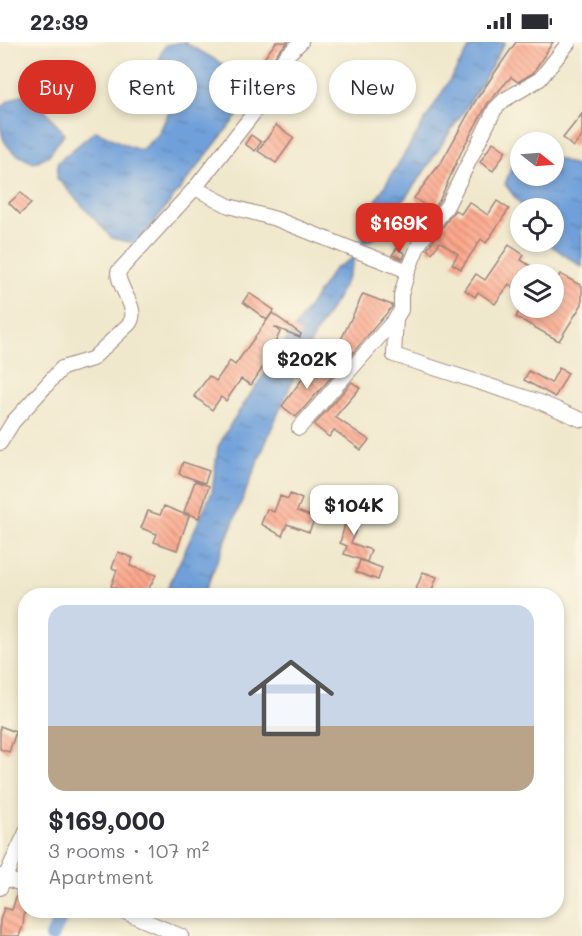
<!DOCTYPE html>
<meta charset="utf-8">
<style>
:root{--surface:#fff;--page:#f2f2f3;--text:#2b2b33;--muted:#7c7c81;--line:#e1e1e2;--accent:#d93025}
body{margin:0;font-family:Mali,sans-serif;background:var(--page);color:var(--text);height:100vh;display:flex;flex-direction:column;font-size:22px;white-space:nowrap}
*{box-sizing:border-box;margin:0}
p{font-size:20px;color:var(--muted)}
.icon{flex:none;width:33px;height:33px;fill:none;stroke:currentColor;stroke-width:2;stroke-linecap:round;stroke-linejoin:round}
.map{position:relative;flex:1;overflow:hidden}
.side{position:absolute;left:18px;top:546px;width:546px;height:330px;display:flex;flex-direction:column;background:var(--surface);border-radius:24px;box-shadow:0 3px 9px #0003}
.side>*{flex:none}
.banner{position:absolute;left:18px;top:18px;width:546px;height:54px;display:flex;gap:12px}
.needle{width:39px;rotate:107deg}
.tools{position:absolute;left:510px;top:90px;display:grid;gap:12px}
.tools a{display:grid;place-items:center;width:54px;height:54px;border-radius:50%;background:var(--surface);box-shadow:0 3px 9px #0003;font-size:30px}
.price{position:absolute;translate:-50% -51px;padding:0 14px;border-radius:12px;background:#fff;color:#222;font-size:20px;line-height:39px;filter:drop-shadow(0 2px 3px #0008)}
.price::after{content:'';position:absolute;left:50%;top:36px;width:18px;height:14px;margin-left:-9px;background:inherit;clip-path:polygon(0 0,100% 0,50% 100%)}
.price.active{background:var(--accent);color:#fff}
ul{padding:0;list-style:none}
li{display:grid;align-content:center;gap:12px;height:318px;padding:0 30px}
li+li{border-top:2px solid var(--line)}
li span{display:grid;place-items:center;height:186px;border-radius:18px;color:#555}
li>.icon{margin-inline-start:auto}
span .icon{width:108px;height:108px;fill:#fffc;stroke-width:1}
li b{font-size:26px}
.tag{padding:0 21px;border-radius:27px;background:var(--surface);box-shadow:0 3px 9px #0003;font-size:21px;line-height:54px}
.tag.active{background:var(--accent);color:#fff}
.status{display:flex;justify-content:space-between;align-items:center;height:42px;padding:0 30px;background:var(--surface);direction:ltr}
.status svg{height:16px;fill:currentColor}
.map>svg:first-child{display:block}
.water{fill:url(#water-ripples);stroke:#5d6082;stroke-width:1.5}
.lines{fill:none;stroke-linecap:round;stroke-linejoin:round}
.canal{stroke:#70a0da;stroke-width:14}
.building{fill:url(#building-back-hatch)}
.minor-casing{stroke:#9d847c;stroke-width:16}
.minor{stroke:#fff;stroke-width:14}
</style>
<div class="status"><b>22:39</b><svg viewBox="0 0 49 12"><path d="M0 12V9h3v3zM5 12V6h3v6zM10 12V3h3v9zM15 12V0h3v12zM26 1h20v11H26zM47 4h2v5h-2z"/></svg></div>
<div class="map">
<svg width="582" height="894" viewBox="0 0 582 894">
<defs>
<pattern id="water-ripples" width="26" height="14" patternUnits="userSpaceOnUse" patternTransform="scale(1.5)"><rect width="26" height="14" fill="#70a0da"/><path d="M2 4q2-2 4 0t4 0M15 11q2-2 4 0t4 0" fill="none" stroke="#5e82b1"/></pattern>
<pattern id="building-back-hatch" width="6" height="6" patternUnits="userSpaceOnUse" patternTransform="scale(1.5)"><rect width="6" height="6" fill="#fca88d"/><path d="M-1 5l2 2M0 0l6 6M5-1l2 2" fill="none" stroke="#ce8873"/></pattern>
</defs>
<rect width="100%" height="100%" fill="#fcf5e5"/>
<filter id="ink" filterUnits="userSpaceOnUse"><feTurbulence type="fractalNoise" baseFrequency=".0167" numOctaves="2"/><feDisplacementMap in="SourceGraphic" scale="12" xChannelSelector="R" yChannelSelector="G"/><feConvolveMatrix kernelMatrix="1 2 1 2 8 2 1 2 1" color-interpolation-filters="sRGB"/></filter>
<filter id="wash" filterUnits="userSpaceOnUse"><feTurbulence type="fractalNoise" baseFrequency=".008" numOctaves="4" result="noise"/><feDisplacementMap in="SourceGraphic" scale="24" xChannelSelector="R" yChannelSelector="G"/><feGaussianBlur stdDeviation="1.35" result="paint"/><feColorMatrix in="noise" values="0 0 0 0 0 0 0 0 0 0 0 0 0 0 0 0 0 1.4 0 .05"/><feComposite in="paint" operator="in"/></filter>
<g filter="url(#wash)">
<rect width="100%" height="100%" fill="#f0e8cc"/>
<g class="water">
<path d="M184,0C205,13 250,31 249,59L137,202L112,196L57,136L58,120L95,89C111,94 124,105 141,108L158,93L170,68C155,46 152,27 165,3Z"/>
<polygon points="473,0 505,0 482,41 423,131 377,195 364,201 359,186"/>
<path d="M23,52L34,53L64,92L49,113L34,121C4,107 0,100 0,67L8,59Z"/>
<polygon points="520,115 520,134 554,134 554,115 582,127 582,225 546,200 554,200 554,166 523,166 505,142 514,117"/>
<path d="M355,215C344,253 317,284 301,320C265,397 236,476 203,553L164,554L212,450L218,405L232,380L334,227Z"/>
</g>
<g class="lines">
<polyline class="canal" points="52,894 65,868"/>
</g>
<g id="blocks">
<g class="building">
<polygon points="276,0 288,0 278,10 269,24 262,19"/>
<polygon points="516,0 553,0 533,31 518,40 511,35 488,61 463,106 439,159 417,190 409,185 423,162 414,156 442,119 476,58"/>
<polygon points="289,25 301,33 294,43 283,36"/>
<polygon points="582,72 582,95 573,105 563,96"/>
<polygon points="276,83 294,96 276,121 258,109"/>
<polygon points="251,93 261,100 255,109 245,102"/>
<polygon points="493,100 506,109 493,129 480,120"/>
<polygon points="21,150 31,162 20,172 9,161"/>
<polygon points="497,159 509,167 486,201 481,197 461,227 452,222 458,212 440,200 432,211 427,207 455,168 461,172 469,160 488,173"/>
<polygon points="509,203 524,213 521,218 543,232 520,232 520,250 509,242 495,262 478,250 475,255 465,248 476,232 485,238"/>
<polygon points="397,206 405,212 403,217 392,213"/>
<polygon points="560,232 582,244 582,262 559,299 516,275 521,266 554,266 554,244"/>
<polygon points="249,251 274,268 267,278 243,260"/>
<polygon points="363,252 392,263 392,265 351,313 336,308"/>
<polygon points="272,271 301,292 300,295 274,285 280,290 274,303 277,305 251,343 241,337 226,359 221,355 212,368 194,354 209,334 216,339 230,319 235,323"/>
<polygon points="320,321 334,332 296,375 282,364 306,332 310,335"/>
<polygon points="559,326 568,331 555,355 524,338 529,329 551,341"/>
<polygon points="352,340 360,346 335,375 369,398 361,408 334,388 329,395 314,383"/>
<polygon points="183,420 209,429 205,441 179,432"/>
<polygon points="195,439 209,444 199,476 184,470"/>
<polygon points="290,452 302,457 297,469 315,476 309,490 287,482 282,494 261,482 267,467 274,470 280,454 288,457"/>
<polygon points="350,463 363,468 351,501 371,508 367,520 344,512 347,504 340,501"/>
<polygon points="164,464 189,474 177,508 154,500 157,492 141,486 148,469 160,473"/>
<polygon points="118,510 133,516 130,524 156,533 145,554 135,554 111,544 117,528 112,526"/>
<polygon points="360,518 382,526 378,538 356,530"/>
<polygon points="423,530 437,535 430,553 416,547"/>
<polygon points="0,684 16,690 9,710 0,707"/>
<polygon points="17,852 26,855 23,884 19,894 0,894 0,878 4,866 12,868"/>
</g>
</g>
</g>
<g filter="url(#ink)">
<use href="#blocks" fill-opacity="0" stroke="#9d847c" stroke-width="1.5"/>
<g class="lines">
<g class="minor-casing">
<g id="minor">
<polyline points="195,146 229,164 276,177 408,229"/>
<polyline points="396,276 394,313 540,360 582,378"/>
<polyline points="299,386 396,276 401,268 401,253 408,229 419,202 447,164 495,67 504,58 540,37 569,0"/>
<path d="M0,401L13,380L62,326L92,317L129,282C141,267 118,248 118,230L195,146L253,72L284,16L301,0"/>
<polyline points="0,834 26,844"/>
<polyline points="0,846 26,790"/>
<polyline points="120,868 181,894"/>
</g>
</g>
<use href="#minor" class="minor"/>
</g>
</g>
</svg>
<div class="tools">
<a><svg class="needle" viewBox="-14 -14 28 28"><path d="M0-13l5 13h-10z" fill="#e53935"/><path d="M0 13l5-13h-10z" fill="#7c7c81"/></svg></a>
<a><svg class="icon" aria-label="locate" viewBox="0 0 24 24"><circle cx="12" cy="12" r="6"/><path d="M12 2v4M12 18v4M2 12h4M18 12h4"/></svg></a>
<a><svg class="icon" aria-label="layers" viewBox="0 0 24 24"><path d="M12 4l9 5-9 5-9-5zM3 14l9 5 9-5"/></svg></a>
</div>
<b class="price active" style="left:399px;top:212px">$169K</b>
<b class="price" style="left:307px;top:348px">$202K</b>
<b class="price" style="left:354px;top:494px">$104K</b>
<div class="banner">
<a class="tag active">Buy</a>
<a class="tag">Rent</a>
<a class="tag">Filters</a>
<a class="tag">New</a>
</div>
<section class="side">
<ul>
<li><span style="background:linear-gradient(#c9d6e8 65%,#b9a48a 0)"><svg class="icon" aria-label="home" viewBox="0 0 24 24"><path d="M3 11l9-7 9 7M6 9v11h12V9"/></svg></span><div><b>$169,000</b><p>3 rooms · 107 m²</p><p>Apartment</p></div></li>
</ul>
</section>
</div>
